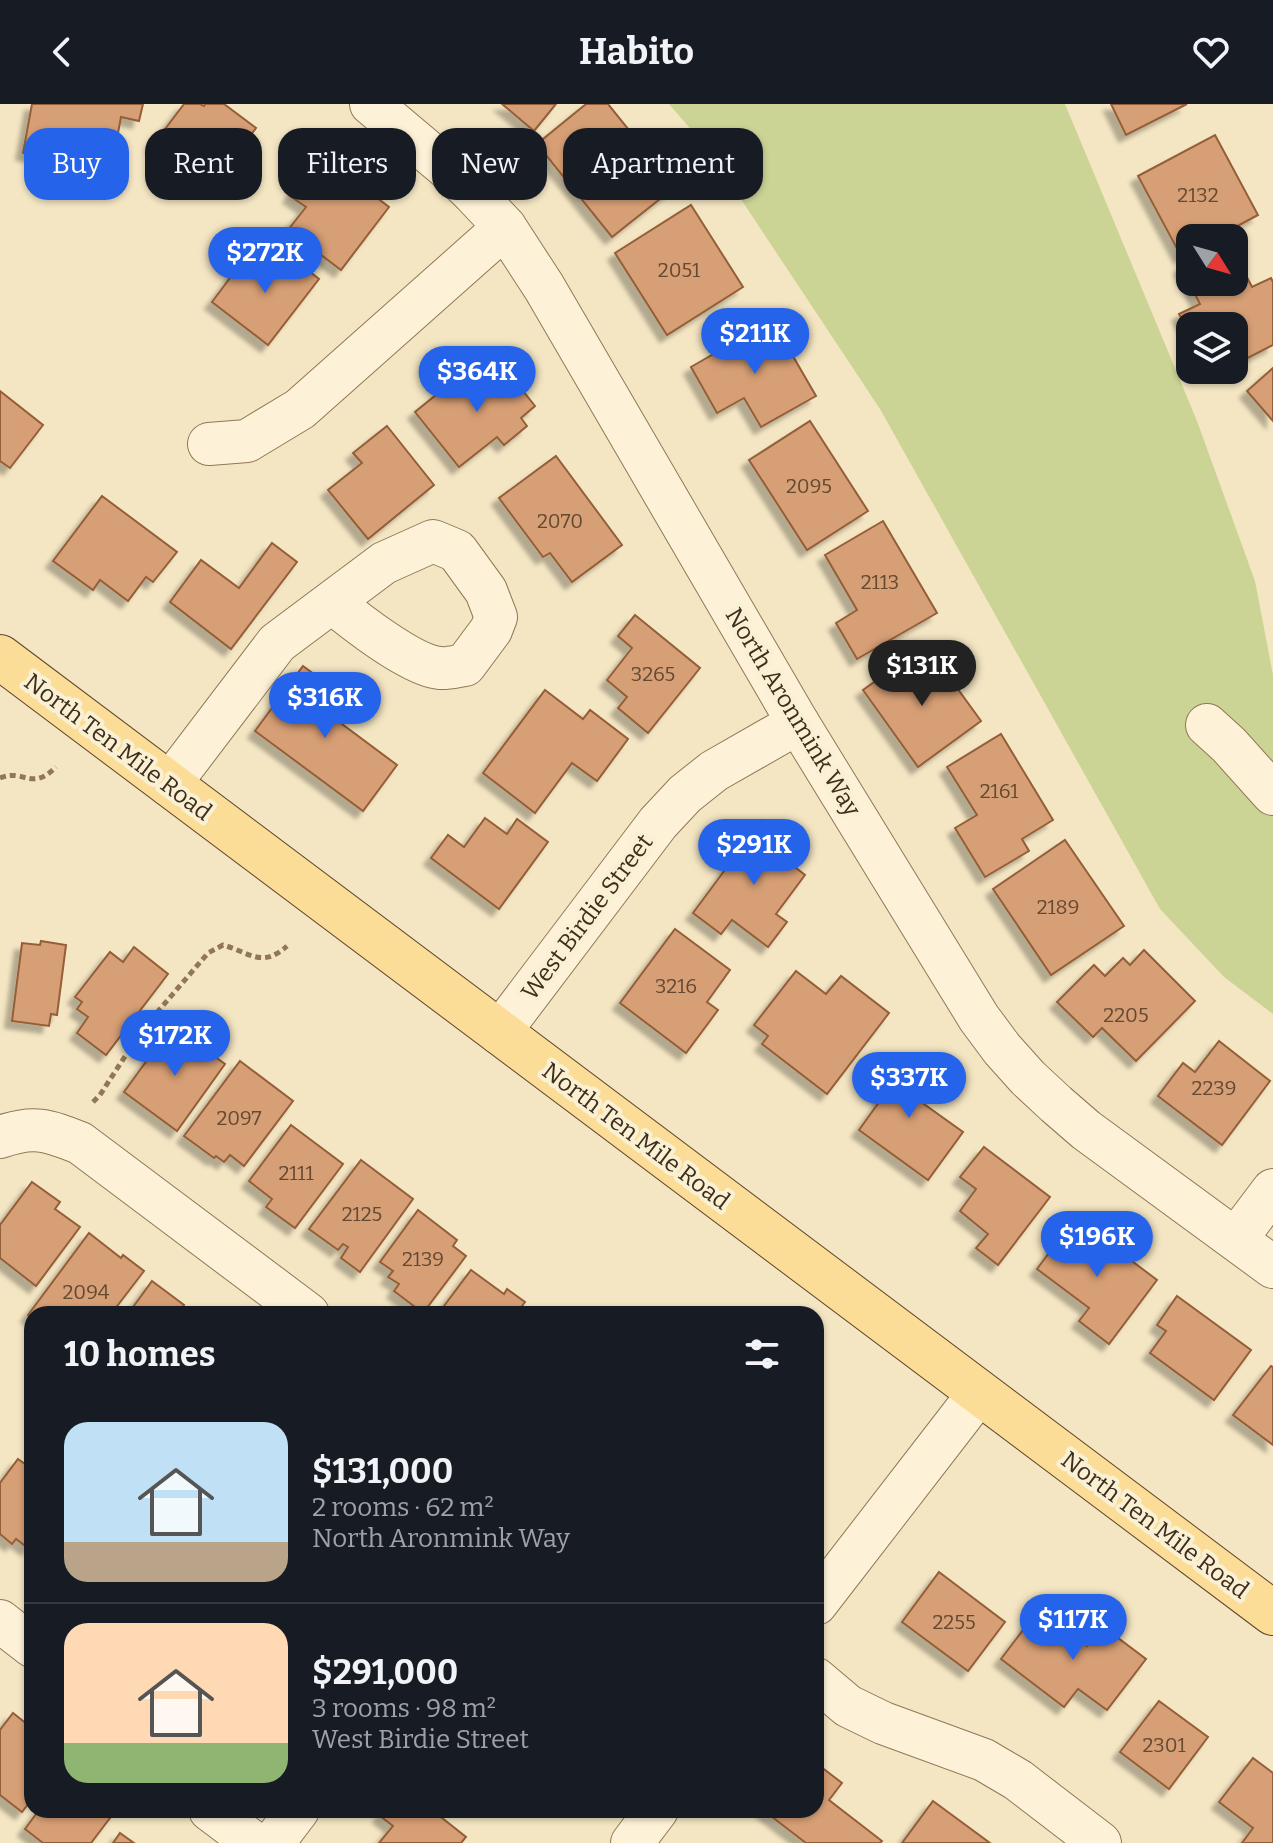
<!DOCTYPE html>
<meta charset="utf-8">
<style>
:root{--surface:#171b24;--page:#20242c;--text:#f1f3f6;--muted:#9ea1a6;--line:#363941;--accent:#2563eb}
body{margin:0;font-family:Bitter,serif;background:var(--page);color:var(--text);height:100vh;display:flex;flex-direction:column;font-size:30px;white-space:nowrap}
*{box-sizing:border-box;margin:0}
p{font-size:26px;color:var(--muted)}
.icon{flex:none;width:44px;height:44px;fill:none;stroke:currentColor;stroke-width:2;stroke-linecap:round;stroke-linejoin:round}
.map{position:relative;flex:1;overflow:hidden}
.details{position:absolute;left:24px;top:1202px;width:800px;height:512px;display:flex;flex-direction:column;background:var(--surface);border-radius:24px;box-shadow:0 2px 6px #0004}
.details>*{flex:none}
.hud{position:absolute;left:24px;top:24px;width:800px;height:72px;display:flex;gap:16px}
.needle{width:52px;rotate:127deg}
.fabs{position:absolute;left:1176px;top:120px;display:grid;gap:16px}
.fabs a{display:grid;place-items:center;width:72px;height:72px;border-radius:16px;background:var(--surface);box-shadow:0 2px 6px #0004;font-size:40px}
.price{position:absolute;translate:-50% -68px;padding:0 18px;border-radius:28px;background:var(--accent);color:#fff;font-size:26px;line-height:52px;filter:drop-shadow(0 2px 4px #0008)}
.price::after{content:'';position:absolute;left:50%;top:48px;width:24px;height:18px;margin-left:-12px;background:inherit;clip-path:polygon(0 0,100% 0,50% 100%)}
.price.active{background:#222;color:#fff}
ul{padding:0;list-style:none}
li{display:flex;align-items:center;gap:24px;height:200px;padding:0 40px}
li+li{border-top:2px solid var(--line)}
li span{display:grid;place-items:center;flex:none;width:224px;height:160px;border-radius:24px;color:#555}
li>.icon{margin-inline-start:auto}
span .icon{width:96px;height:96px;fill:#fffc;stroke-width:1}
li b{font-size:34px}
h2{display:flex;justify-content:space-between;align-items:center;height:96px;padding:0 40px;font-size:34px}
.tag{padding:0 28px;border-radius:24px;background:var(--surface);box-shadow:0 2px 6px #0004;font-size:28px;line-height:72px}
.tag.active{background:var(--accent);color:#fff}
header{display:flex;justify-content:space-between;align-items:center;height:104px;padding:0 40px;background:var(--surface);font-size:36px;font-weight:700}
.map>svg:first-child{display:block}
.green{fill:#ccd495}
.building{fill:#d79f74;stroke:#945e39;stroke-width:2;filter:url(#shadow)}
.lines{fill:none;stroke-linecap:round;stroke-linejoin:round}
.minor-casing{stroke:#917757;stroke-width:44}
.major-casing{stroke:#5f442c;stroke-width:46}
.path{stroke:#917757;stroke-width:5;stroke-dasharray:6 4;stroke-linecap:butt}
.minor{stroke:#fdf2d8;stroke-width:42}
.major{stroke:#fbdd97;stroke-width:44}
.labels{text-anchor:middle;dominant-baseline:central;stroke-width:8;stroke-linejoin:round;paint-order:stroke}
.number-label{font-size:20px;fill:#654a33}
.street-label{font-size:24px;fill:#3f2e1d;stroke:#faf0d4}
</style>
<header><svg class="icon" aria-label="back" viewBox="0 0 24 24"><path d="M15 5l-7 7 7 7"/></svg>Habito<svg class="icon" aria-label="heart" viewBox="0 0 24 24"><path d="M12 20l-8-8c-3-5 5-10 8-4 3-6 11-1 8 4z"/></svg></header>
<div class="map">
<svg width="1273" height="1739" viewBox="0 0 1273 1739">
<defs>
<filter id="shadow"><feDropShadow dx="-7" dy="7" stdDeviation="2" flood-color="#0004"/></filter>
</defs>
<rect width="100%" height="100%" fill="#f4e6c3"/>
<polygon class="green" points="669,0 1065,0 1197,317 1255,477 1273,571 1273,910 1224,873 1160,805 880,305 707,44"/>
<g class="building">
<polygon points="32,0 143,0 139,17 121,13 111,66 23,49"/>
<polygon points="184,0 200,0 204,2 205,0 224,0 256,24 211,85 153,41"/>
<polygon points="502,0 556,0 534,27"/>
<polygon points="586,0 608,0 675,83 612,133 537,40"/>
<polygon points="1111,0 1187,0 1126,31"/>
<polygon points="1215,31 1258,111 1215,134 1190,134 1190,147 1181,152 1138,72"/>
<polygon points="321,51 389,103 341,166 288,126 306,103 290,92"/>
<polygon points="691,101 743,183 667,231 615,149"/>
<polygon points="251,146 279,168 291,153 319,175 268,241 212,198"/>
<polygon points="1234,148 1252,183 1271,174 1273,178 1273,241 1234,261 1234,222 1190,222 1190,230 1179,210 1200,200 1181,163 1190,158 1190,178 1234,178"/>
<polygon points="772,216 816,292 761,323 744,294 717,309 691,263"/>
<polygon points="500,258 535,302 521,314 527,322 504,341 497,333 459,363 415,308 457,274 466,285"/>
<polygon points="1273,264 1273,317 1247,287"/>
<polygon points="0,287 43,321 10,364 0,357"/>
<polygon points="810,317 868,407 807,446 749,356"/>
<polygon points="387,322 434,381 368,435 328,386 362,359 353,349"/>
<polygon points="556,352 622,441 572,478 550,449 543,453 499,394"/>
<polygon points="102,392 177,448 153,478 146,473 128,497 100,476 93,486 53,457"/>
<polygon points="883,417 937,509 857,555 836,519 857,506 825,451"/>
<polygon points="272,439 297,458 231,545 170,498 201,456 239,484"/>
<polygon points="635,511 700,564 648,629 618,604 627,593 607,576 632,544 618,532"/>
<polygon points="909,553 919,567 936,555 981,617 918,663 863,586"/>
<polygon points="303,562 348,595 334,614 397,661 363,707 255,627"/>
<polygon points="545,586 583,615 590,606 628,635 597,677 572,659 535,709 483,669"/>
<polygon points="1001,630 1053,716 1022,735 1029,747 985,773 955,724 977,711 947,663"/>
<polygon points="485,714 507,730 517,715 548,738 499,805 431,754 448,731 464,743"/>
<polygon points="762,716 796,741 786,756 805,771 776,810 787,818 768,843 732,816 721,830 693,809"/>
<polygon points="1065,736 1124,822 1051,871 993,785"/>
<polygon points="675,825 730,866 707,898 718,906 686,949 620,899"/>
<polygon points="41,837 66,841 57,911 51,910 49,922 12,917 22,839 40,841"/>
<polygon points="134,843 168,870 106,951 77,929 88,913 77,905 82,898 75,893 110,848 123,858"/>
<polygon points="1144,846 1195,897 1136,957 1102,924 1093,933 1057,898 1094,861 1105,872 1123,854 1130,861"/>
<polygon points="796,867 826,890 841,872 889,909 827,990 762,940 768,932 754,921"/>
<polygon points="172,922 225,960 177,1027 124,988"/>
<polygon points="1219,937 1270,977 1222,1041 1158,992 1183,959 1195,968"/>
<polygon points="893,951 937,983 924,1000 963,1028 928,1076 859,1026 882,994 869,984"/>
<polygon points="240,957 293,997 244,1062 230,1051 224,1058 216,1052 214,1054 184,1032"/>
<polygon points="291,1021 343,1060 295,1124 266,1103 272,1095 249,1077"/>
<polygon points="984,1043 1050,1093 998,1161 976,1144 988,1130 960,1107 976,1085 960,1073"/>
<polygon points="361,1056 413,1095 360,1168 341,1154 348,1143 343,1140 338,1146 309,1125"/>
<polygon points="32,1078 60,1098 55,1105 80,1123 36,1182 0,1154 0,1121"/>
<polygon points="418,1106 457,1136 453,1142 466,1152 423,1209 394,1187 399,1180 388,1173 393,1167 380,1158"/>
<polygon points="1075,1114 1157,1176 1109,1240 1079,1217 1089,1204 1037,1165"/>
<polygon points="89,1129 121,1154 123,1151 144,1167 111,1210 32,1210 32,1214 28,1211"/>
<polygon points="471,1166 504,1190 507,1185 525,1198 516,1210 438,1210"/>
<polygon points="152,1177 184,1201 177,1210 128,1210"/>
<polygon points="1177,1192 1251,1246 1214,1296 1150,1249 1166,1227 1157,1221"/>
<polygon points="1271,1262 1273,1263 1273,1341 1233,1311"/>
<polygon points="18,1355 32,1365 32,1439 28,1444 16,1435 12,1440 0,1430 0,1379"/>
<polygon points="939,1468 1005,1518 968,1567 902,1518"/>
<polygon points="1039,1505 1087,1542 1102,1522 1146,1555 1107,1606 1078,1585 1064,1603 1001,1555"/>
<polygon points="1159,1597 1208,1633 1169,1685 1120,1648"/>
<polygon points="13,1609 32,1624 32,1695 22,1708 0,1691 0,1626"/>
<polygon points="1253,1654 1273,1669 1273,1739 1242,1739 1253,1724 1219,1698"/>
<polygon points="816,1659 842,1679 829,1696 882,1737 880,1739 806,1739 763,1706 816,1706"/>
<polygon points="933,1697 990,1739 902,1739"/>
<polygon points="39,1706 116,1706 91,1739 43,1739 25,1725"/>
<polygon points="385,1706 432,1706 466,1733 461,1739 379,1739 393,1722 380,1712"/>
<polygon points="120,1729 134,1739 113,1739"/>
</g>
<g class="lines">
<g class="minor-casing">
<g id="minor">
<polyline points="371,0 446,63 474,90 505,123 544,183 798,619 979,914 1002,945 1028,974 1056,1000 1086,1026 1273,1163"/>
<polyline points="209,340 247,337 300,305 505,123"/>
<polyline points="1207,621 1229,641 1273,690"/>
<path d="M169,681L277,539L384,459L433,437L457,447L486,487L496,513L491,526L465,561C457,562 447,565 440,564C412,562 355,517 333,499"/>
<polyline points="499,929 658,719 685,690 714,667 798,619"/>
<path d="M0,1033C34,1021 47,1026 80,1039L308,1210"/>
<polyline points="1236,1135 1273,1086"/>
<polyline points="816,1500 979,1289"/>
<polyline points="0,1517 32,1542"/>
<polyline points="816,1575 848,1602 883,1619 984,1656 1018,1676 1100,1739"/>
<polyline points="210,1706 254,1739"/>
<polyline points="273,1739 298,1706"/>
<polyline points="632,1739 657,1706"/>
</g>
</g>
<g class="major-casing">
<polyline id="major" points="0,553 1273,1509"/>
</g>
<g class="path">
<path d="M0,674C24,664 31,688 56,663"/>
<path d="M93,998L100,991L142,926L208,849L223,841C249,848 262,865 287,842"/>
</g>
<use href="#minor" class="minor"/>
<use href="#major" class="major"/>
</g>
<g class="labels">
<g class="number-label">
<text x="1198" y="91">2132</text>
<text x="679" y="166">2051</text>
<text x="809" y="382">2095</text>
<text x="560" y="417">2070</text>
<text x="880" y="478">2113</text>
<text x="653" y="570">3265</text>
<text x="999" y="687">2161</text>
<text x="1058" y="803">2189</text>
<text x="676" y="882">3216</text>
<text x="1126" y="911">2205</text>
<text x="1214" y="984">2239</text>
<text x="239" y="1014">2097</text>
<text x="296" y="1069">2111</text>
<text x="362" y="1110">2125</text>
<text x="423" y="1155">2139</text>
<text x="86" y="1188">2094</text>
<text x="954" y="1518">2255</text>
<text x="1164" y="1641">2301</text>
</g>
<g class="street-label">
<text transform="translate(793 608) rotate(59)">North Aronmink Way</text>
<text transform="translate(118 643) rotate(37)">North Ten Mile Road</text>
<text transform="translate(587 813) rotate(-53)">West Birdie Street</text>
<text transform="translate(636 1032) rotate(37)">North Ten Mile Road</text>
<text transform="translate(1155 1421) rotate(37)">North Ten Mile Road</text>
</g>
</g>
</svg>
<div class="fabs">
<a><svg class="needle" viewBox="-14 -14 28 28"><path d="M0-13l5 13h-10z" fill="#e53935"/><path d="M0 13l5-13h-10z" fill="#9ea1a6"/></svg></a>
<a><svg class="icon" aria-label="layers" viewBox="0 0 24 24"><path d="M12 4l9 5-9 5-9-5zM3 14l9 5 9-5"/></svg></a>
</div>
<b class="price" style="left:265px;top:191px">$272K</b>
<b class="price" style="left:755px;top:272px">$211K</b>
<b class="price" style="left:477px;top:310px">$364K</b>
<b class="price active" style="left:922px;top:604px">$131K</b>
<b class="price" style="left:325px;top:636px">$316K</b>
<b class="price" style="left:754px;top:783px">$291K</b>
<b class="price" style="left:175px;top:974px">$172K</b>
<b class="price" style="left:909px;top:1016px">$337K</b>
<b class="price" style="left:1097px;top:1175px">$196K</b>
<b class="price" style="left:1073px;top:1558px">$117K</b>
<div class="hud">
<a class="tag active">Buy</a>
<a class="tag">Rent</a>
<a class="tag">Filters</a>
<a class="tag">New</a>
<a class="tag">Apartment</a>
</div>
<section class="details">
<h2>10 homes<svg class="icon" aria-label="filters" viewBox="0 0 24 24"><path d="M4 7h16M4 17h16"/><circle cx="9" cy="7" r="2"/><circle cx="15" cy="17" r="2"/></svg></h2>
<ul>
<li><span style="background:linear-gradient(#bfe0f5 75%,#b9a48a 0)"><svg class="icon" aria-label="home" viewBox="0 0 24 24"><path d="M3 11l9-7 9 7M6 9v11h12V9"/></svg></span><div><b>$131,000</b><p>2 rooms · 62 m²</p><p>North Aronmink Way</p></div></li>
<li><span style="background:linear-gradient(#ffd9b3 75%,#8fb573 0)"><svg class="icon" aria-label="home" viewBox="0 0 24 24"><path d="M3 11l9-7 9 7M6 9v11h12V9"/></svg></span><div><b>$291,000</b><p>3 rooms · 98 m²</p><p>West Birdie Street</p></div></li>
</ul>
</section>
</div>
